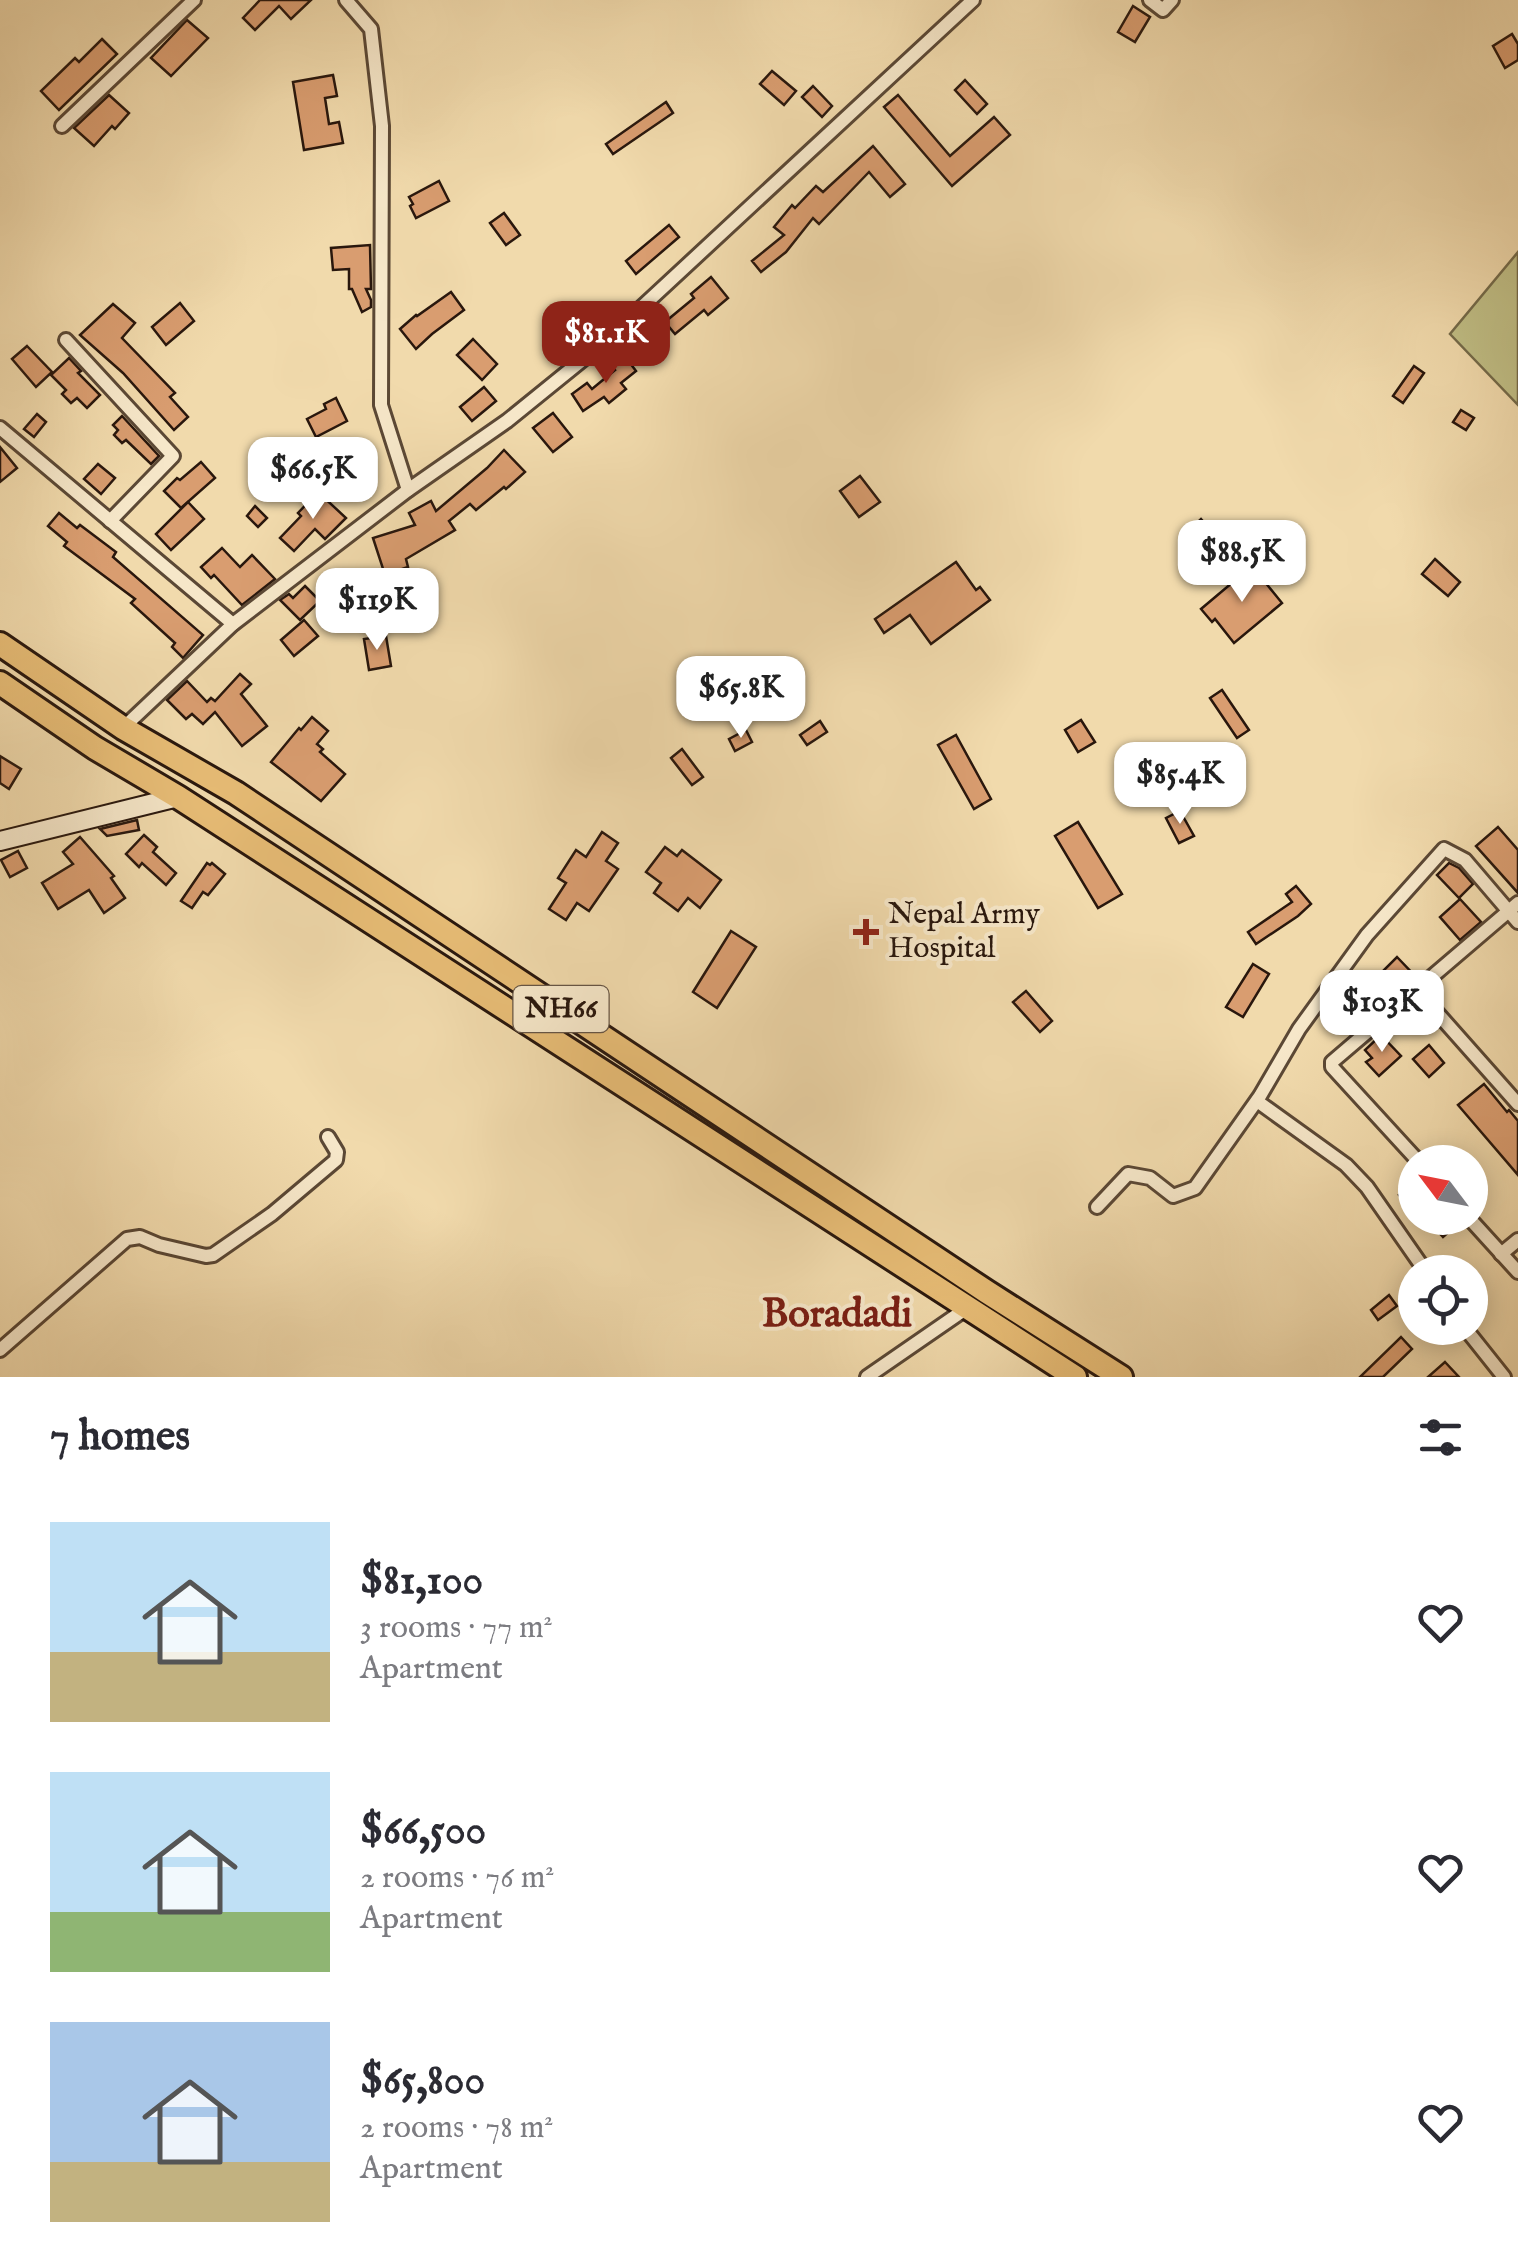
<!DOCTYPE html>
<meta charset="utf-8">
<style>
:root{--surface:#fff;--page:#f2f2f3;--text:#2b2b33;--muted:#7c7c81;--accent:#8f2418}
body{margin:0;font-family:"IM FELL English",serif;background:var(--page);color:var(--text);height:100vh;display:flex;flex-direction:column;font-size:38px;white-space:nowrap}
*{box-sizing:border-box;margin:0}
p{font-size:32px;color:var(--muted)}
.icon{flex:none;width:55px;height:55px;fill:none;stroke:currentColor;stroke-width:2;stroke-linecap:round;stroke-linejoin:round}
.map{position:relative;height:1377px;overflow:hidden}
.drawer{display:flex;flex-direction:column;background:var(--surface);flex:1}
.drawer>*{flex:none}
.needle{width:65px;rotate:302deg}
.controls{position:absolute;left:1398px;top:1145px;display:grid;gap:20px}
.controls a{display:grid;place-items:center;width:90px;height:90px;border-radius:50%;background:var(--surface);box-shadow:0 5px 25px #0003;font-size:50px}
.price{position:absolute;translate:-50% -85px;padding:0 22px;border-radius:20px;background:#fff;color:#222;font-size:32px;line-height:65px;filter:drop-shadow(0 2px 5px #0008)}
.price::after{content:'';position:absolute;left:50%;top:60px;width:30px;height:22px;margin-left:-15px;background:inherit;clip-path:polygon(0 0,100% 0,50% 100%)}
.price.selected{background:var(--accent);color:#fff}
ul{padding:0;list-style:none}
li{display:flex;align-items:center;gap:30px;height:250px;padding:0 50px}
li span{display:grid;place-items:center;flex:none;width:280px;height:200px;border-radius:0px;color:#555}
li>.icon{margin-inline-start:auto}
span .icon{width:120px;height:120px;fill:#fffc;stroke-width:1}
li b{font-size:42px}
h2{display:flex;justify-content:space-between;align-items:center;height:120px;padding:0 50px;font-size:42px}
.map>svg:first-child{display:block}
.green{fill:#c0be85;stroke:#746a49;stroke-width:2.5}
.building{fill:#d99d70;stroke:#29170d;stroke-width:2.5}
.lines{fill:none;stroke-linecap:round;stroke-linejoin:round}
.street-casing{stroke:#5b4835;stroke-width:18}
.secondary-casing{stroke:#29170d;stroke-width:22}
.highway-casing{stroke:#29170d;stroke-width:28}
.street{stroke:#f6e7c9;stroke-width:12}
.secondary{stroke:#f6e7c9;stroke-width:18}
.highway{stroke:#e8bd76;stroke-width:22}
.poi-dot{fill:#8f2418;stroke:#f6e7c9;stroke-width:4}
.labels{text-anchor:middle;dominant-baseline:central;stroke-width:8;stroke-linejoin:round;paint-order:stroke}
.shield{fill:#f6e7c9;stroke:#665545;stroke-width:2.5}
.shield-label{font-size:28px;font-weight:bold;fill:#29170d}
.poi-label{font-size:30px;fill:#29170d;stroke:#f6e7c9;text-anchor:start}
.district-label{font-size:40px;font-weight:bold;fill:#7a1f14;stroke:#f6e7c9}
</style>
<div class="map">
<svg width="1518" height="1377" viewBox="0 0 1518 1377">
<rect width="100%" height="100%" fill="#f1daac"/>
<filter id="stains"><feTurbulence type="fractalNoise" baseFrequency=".002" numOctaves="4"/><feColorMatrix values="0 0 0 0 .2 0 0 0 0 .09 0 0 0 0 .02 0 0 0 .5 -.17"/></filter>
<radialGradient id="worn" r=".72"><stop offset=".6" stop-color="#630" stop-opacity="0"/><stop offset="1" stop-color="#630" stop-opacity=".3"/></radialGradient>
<polygon class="green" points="1518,252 1518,405 1450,334"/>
<g class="building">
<polygon points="260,0 311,0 291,19 279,6 255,30 243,18"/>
<polygon points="1133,6 1150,17 1135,42 1118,32"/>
<polygon points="187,20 208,38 171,76 151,58"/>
<polygon points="1512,34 1518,44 1518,60 1505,68 1493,46"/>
<polygon points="102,39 117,54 59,110 41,91 75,58 79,62"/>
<polygon points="772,71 796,91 784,105 760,84"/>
<polygon points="333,75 337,96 325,98 329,124 339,122 343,143 304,150 293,82"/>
<polygon points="965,80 987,104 977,114 955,90"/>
<polygon points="813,86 832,106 822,117 802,97"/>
<polygon points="109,95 129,113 115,129 112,126 94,146 74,128"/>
<polygon points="898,95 950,156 994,117 1010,135 952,186 884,107"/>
<polygon points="666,102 673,113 613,154 606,144"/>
<polygon points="873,146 905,184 890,197 869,172 819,224 813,218 786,252 761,272 752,261 784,235 774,227 792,205 795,208 816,186 823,192"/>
<polygon points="439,181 449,201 416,218 410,206 413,204 409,197"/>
<polygon points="504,213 520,235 506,245 490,223"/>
<polygon points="669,225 679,237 636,274 626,261"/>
<polygon points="370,245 371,289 366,289 371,300 371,307 362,312 352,289 349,289 349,269 333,270 331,248"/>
<polygon points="711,277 728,298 708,315 704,310 675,334 665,322 694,298 691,294"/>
<polygon points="451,292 464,310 432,334 416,349 400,329 416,315 417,316"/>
<polygon points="180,303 194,321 166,345 152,327"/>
<polygon points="113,304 135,323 122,338 175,393 170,397 188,417 174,430 123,373 80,335"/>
<polygon points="473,339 497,364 482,380 457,355"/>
<polygon points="27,346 52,372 36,387 12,359"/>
<polygon points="624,355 636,371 621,383 626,389 609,403 604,397 583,411 572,394 587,383 592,389 615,370 611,365"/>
<polygon points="69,358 81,371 78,373 100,395 87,408 77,398 71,403 62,394 66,390 51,375"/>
<polygon points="1414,366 1424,373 1403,403 1393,396"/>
<polygon points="484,387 496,401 472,421 460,407"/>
<polygon points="336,398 347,421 316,437 307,419 326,409 324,404"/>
<polygon points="1461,410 1474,418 1466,430 1453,422"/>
<polygon points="553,413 572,437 553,452 533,428"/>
<polygon points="37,414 46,422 34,437 24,429"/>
<polygon points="122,416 159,456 151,464 126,440 122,443 114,435 118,430 113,425"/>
<polygon points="0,447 17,468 0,482"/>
<polygon points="504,450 525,472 506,489 504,487 476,510 470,504 449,521 455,530 406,559 408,567 385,575 373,538 415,525 409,513 431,501 436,511 487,468"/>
<polygon points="201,462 215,478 181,508 164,491 177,478 180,480"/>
<polygon points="98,464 115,478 101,494 84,479"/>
<polygon points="860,476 880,502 859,517 840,491"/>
<polygon points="318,492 346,518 325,539 315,529 294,551 280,538 301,516 298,513"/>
<polygon points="188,502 204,519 171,550 156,534"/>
<polygon points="255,506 267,518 258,527 247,516"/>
<polygon points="59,513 77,528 80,525 116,552 113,557 203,635 183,658 172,647 175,643 131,603 135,599 64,546 67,542 48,526"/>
<polygon points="1201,519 1209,528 1192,544 1184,535"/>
<polygon points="222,548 240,567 252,555 275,579 242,605 214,575 211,578 201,567"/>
<polygon points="1435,559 1460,582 1448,596 1422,574"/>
<polygon points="956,562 976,590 980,587 990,600 931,644 910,615 884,633 875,619"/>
<polygon points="1252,566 1282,603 1234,643 1215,619 1212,622 1201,609"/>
<polygon points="389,584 392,603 375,606 372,587"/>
<polygon points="305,586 320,601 300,620 280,600 289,594 293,598"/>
<polygon points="304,620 318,636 294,656 281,640"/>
<polygon points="386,636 391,666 369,670 364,639"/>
<polygon points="240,674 251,684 241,694 267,726 242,746 215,712 203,724 192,714 186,719 167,700 187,681 207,702 211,698 215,701"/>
<polygon points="1222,690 1249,730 1237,738 1210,698"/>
<polygon points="312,717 328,731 317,744 323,749 320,752 345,774 321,801 271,762 299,728 301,730"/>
<polygon points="1081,720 1095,742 1078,752 1065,730"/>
<polygon points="820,721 827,732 807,745 800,735"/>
<polygon points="746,730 752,742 735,751 729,739"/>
<polygon points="956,735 991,799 974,809 938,745"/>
<polygon points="682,749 703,777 692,785 671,758"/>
<polygon points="0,756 21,769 9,789 0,783"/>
<polygon points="1180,811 1194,836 1179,843 1166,818"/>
<polygon points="137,820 139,830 107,836 100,829"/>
<polygon points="1078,822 1122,894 1098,908 1055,836"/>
<polygon points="1498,827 1518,850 1518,893 1476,846"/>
<polygon points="602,832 618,843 606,861 618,869 589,911 577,903 566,920 549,909 566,883 558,878 576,850 586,857"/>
<polygon points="144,835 157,847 153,852 176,873 166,885 142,863 139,867 126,854"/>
<polygon points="80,837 114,876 111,878 125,898 104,913 89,890 58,909 42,883 73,864 63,852"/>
<polygon points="665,847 677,856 682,850 721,880 700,908 688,898 678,911 654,893 661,883 646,872"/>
<polygon points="18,851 27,868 10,877 1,860"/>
<polygon points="207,863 210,865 212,863 225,874 208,895 203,892 192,908 181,901"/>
<polygon points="1449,863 1459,868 1473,884 1459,898 1437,875"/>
<polygon points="1296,886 1311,904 1298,916 1256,944 1248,932 1292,902 1286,894"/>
<polygon points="1460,899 1481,922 1460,940 1440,917"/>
<polygon points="731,931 756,947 717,1008 693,992"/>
<polygon points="1397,957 1416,977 1399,991 1381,973"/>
<polygon points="1253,964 1269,974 1243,1017 1226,1007"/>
<polygon points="1026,991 1052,1021 1040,1032 1013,1002"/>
<polygon points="1381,1035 1401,1056 1379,1076 1366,1062 1372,1058 1365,1050"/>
<polygon points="1429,1045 1444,1063 1429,1077 1413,1059"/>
<polygon points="1484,1084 1507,1112 1509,1110 1518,1121 1518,1175 1458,1105"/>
<polygon points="1415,1181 1415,1214 1399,1195"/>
<polygon points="1426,1218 1459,1218 1460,1222 1443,1237"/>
<polygon points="1389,1295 1397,1306 1378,1320 1371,1310"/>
<polygon points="1401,1337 1412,1349 1383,1377 1360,1377"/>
<polygon points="1445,1362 1459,1377 1428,1377"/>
</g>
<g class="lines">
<g class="street-casing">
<g id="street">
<polyline points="346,0 371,29 382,126 381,405 408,490"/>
<polyline points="1150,0 1163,10 1172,0"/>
<polyline points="62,126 194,0"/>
<polyline points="66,340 173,456 110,521"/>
<polyline points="0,428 233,624"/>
<polyline points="123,728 233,624 408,490 507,421 602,344 973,0"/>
<polyline points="1416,989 1518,1104"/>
<polyline points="1257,1101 1346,1165 1367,1187 1426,1272"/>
<polyline points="1419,1162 1332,1067 1332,1062 1518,903"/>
<polyline points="1097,1207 1128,1174 1150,1178 1173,1196 1195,1188 1260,1096 1299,1029 1367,935 1444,849 1465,860 1518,922"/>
<polyline points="1469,1218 1518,1272"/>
<polyline points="1501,1254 1518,1240"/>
<polyline points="1465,1328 1504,1377"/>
<polyline points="0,1350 127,1239 140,1237 159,1245 206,1256 213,1255 272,1214 336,1160 337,1152 328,1137"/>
<polyline points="867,1377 967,1308"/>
</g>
</g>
<g class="secondary-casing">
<polyline id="secondary" points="0,841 178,797"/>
</g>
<g class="highway-casing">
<g id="highway">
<polyline points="0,644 123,728 236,793 987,1292 1121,1377"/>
<polyline points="0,683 95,748 178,797 1075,1377"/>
</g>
</g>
<use href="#street" class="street"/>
<use href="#secondary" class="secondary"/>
<use href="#highway" class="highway"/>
</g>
<path class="poi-dot" d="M861 917h10v10h10v10h-10v10h-10v-10h-10v-10h10z"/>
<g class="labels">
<rect class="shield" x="513.5" y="986" width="95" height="46" rx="8"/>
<g class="shield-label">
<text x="561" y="1009">NH66</text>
</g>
<g class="poi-label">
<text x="888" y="915">Nepal Army<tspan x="888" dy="34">Hospital</tspan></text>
</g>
<g class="district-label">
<text x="837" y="1315">Boradadi</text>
</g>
</g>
<rect width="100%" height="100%" filter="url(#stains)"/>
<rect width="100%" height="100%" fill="url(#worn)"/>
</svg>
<div class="controls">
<a><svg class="needle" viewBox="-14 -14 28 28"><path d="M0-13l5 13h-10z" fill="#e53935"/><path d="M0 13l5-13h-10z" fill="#7c7c81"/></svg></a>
<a><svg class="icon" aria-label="locate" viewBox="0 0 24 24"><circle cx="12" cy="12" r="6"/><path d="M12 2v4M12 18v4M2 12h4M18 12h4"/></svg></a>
</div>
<b class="price selected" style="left:606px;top:386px">$81.1K</b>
<b class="price" style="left:313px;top:522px">$66.5K</b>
<b class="price" style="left:1242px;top:605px">$88.5K</b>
<b class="price" style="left:377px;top:653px">$119K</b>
<b class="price" style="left:741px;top:741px">$65.8K</b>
<b class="price" style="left:1180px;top:827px">$85.4K</b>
<b class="price" style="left:1382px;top:1055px">$103K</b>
</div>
<section class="drawer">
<h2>7 homes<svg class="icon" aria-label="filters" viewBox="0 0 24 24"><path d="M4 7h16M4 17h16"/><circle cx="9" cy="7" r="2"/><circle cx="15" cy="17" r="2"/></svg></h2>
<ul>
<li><span style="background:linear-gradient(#bfe0f5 65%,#c2b280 0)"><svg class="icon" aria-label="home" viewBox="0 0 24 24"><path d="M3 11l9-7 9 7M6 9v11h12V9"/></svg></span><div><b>$81,100</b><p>3 rooms · 77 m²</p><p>Apartment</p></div><svg class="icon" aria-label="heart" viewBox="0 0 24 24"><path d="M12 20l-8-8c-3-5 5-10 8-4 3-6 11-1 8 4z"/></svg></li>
<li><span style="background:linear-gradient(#bfe0f5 70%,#8fb573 0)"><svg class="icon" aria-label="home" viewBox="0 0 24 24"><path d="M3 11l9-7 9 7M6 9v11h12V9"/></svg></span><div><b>$66,500</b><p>2 rooms · 76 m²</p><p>Apartment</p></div><svg class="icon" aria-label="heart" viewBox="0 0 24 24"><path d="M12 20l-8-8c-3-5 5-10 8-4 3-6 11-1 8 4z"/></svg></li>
<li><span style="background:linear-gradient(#a9c7e8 70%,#c2b280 0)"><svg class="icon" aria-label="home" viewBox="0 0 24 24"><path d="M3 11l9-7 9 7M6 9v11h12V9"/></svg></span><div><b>$65,800</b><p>2 rooms · 78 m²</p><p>Apartment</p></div><svg class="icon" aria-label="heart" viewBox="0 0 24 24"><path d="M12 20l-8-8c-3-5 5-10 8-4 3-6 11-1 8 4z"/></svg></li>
</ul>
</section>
